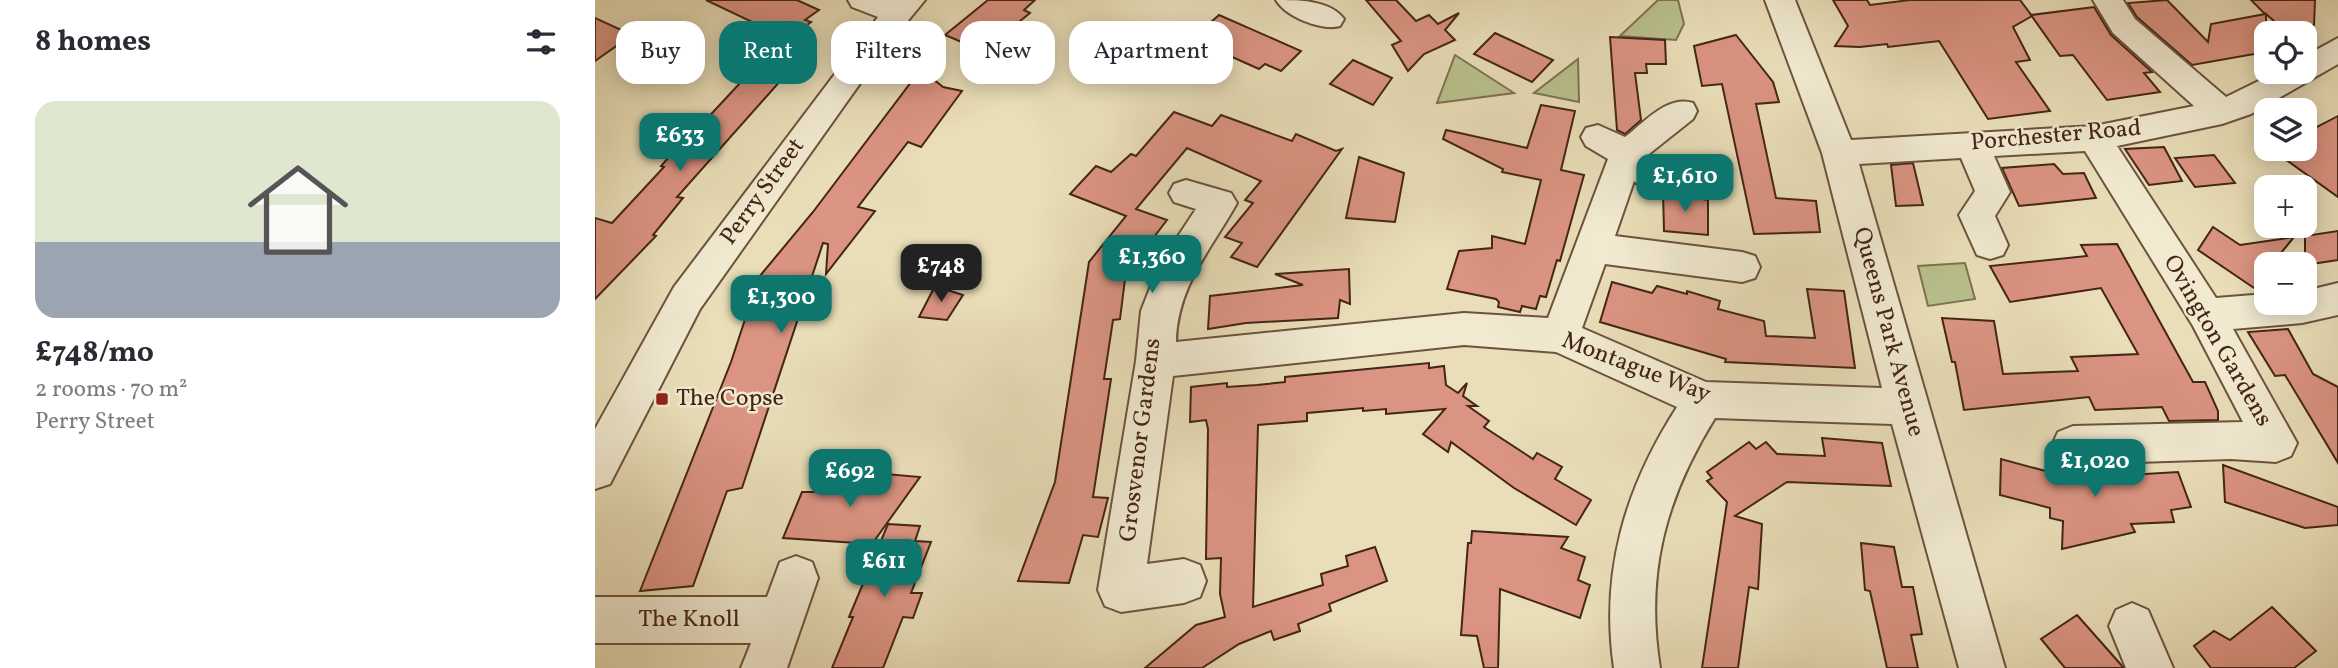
<!DOCTYPE html>
<meta charset="utf-8">
<style>
:root{--surface:#fff;--page:#f7f7f7;--text:#2b2b33;--muted:#7c7c81;--accent:#0f766e}
body{margin:0;font-family:Vollkorn,serif;background:var(--page);color:var(--text);height:100vh;display:flex;flex-direction:column;font-size:26px;white-space:nowrap}
*{box-sizing:border-box;margin:0}
p{font-size:23px;color:var(--muted)}
.icon{flex:none;width:38px;height:38px;fill:none;stroke:currentColor;stroke-width:2;stroke-linecap:round;stroke-linejoin:round}
.map{position:relative;flex:1;overflow:hidden}
.details{display:flex;flex-direction:column;background:var(--surface);width:595px}
.details>*{flex:none}
.hud{position:absolute;left:21px;top:21px;width:665px;height:63px;display:flex;gap:14px}
.buttons{position:absolute;left:1659px;top:21px;display:grid;gap:14px}
.buttons a{display:grid;place-items:center;width:63px;height:63px;border-radius:14px;background:var(--surface);box-shadow:0 4px 18px #0003;font-size:35px}
.price{position:absolute;translate:-50% -60px;padding:0 16px;border-radius:14px;background:var(--accent);color:#fff;font-size:23px;line-height:46px;filter:drop-shadow(0 2px 4px #0008)}
.price::after{content:'';position:absolute;left:50%;top:42px;width:21px;height:16px;margin-left:-10px;background:inherit;clip-path:polygon(0 0,100% 0,50% 100%)}
.price.selected{background:#222;color:#fff}
ul{padding:0;list-style:none}
li{display:grid;align-content:center;gap:14px;height:371px;padding:0 35px}
li span{display:grid;place-items:center;height:217px;border-radius:21px;color:#555}
li>.icon{margin-inline-start:auto}
span .icon{width:126px;height:126px;fill:#fffc;stroke-width:1}
li b{font-size:30px}
h2{display:flex;justify-content:space-between;align-items:center;height:84px;padding:0 35px;font-size:30px}
.pill{padding:0 24px;border-radius:21px;background:var(--surface);box-shadow:0 4px 18px #0003;font-size:24px;line-height:63px}
.pill.selected{background:var(--accent);color:#fff}
main{display:flex;flex:1;min-height:0}
.map>svg:first-child{display:block}
.green{fill:#b9c18d;stroke:#7e7352;stroke-width:2}
.building{fill:#db9482;stroke:#442516;stroke-width:2}
.lines{fill:none;stroke-linecap:round;stroke-linejoin:round}
.minor-casing{stroke:#6d533e;stroke-width:4}
.minor{fill:#f1ead1;fill-rule:evenodd}
.poi-dot{fill:#8f2418;stroke:#f1ead1;stroke-width:2.5}
.labels{text-anchor:middle;dominant-baseline:central;stroke-width:5;stroke-linejoin:round;paint-order:stroke}
.street-label{font-size:24px;fill:#442516;stroke:#f1ead1}
.poi-label{font-size:24px;fill:#442516;stroke:#f1ead1;text-anchor:start}
</style>
<main>
<section class="details">
<h2>8 homes<svg class="icon" aria-label="filters" viewBox="0 0 24 24"><path d="M4 7h16M4 17h16"/><circle cx="9" cy="7" r="2"/><circle cx="15" cy="17" r="2"/></svg></h2>
<ul>
<li><span style="background:linear-gradient(#dfe7d0 65%,#9aa5b1 0)"><svg class="icon" aria-label="home" viewBox="0 0 24 24"><path d="M3 11l9-7 9 7M6 9v11h12V9"/></svg></span><div><b>£748/mo</b><p>2 rooms · 70 m²</p><p>Perry Street</p></div></li>
</ul>
</section>
<div class="map">
<svg width="1743" height="668" viewBox="0 0 1743 668">
<rect width="100%" height="100%" fill="#e9deb8"/>
<filter id="stains"><feTurbulence type="fractalNoise" baseFrequency=".00286" numOctaves="4"/><feColorMatrix values="0 0 0 0 .2 0 0 0 0 .09 0 0 0 0 .02 0 0 0 .5 -.17"/></filter>
<radialGradient id="worn" r=".72"><stop offset=".6" stop-color="#630" stop-opacity="0"/><stop offset="1" stop-color="#630" stop-opacity=".3"/></radialGradient>
<g class="green">
<polygon points="1063,0 1083,0 1089,24 1081,40 1025,36"/>
<polygon points="860,55 919,93 842,103"/>
<polygon points="983,59 984,102 939,93"/>
<polygon points="1370,263 1380,299 1333,306 1323,266"/>
</g>
<g class="building">
<polygon points="111,0 202,0 224,10 210,20 216,22 193,39"/>
<polygon points="393,0 440,0 429,10 435,13 410,33 416,36 395,54 350,35"/>
<polygon points="771,0 801,0 821,21 834,15 843,24 864,13 850,30 860,40 829,54 813,71 797,45 806,41"/>
<polygon points="1238,0 1272,0 1275,5 1315,0 1425,0 1437,16 1418,27 1435,60 1421,62 1455,111 1393,119 1344,41 1293,47 1292,44 1265,47 1240,46 1253,26"/>
<polygon points="1572,0 1613,42 1616,24 1670,14 1656,0 1720,0 1719,25 1688,29 1671,14 1671,52 1597,65 1542,17 1533,3"/>
<polygon points="1499,7 1516,35 1557,72 1549,73 1565,92 1512,100 1478,55 1465,56 1436,15"/>
<polygon points="624,15 706,51 686,71 670,64 664,69 597,39"/>
<polygon points="0,18 37,35 0,61"/>
<polygon points="900,33 958,60 937,82 879,54"/>
<polygon points="1141,35 1178,82 1184,102 1161,104 1181,198 1221,201 1225,232 1159,234 1127,84 1107,86 1099,46"/>
<polygon points="1015,37 1070,40 1071,64 1051,64 1052,73 1040,73 1046,120 1030,134 1022,130"/>
<polygon points="172,54 204,60 82,197 88,198 58,235 61,236 0,299 0,218 17,223 69,167 66,166 103,124 106,125"/>
<polygon points="758,60 797,78 778,105 735,84"/>
<polygon points="326,69 348,87 367,91 326,147 313,142 263,207 280,211 231,274 233,244 228,243 147,488 132,491 98,586 45,591 136,362 164,277 218,212"/>
<polygon points="946,105 980,111 966,170 989,175 965,261 962,260 951,297 945,296 941,309 927,306 925,312 903,307 904,302 901,299 852,289 864,251 897,248 897,236 930,244 946,180 907,172 908,169 848,139 851,130 932,148"/>
<polygon points="579,112 617,126 626,115 697,141 701,134 741,151 747,149 662,267 636,257 647,243 630,237 658,203 650,200 666,181 592,148 541,209 572,220 552,246 535,239 525,319 518,320 509,379 516,379 498,497 513,498 503,537 488,535 474,583 423,581 460,482 494,262 531,216 475,194 501,166 516,172 536,154 541,156"/>
<polygon points="1743,116 1743,197 1676,149 1710,149 1710,133"/>
<polygon points="1569,147 1587,181 1554,185 1530,149"/>
<polygon points="1619,155 1640,183 1600,187 1580,158"/>
<polygon points="764,157 809,173 800,222 751,218"/>
<polygon points="1318,163 1328,205 1301,206 1296,165"/>
<polygon points="1459,164 1468,174 1489,173 1501,198 1424,206 1407,168"/>
<polygon points="1068,192 1113,200 1113,235 1069,231"/>
<polygon points="1618,227 1645,245 1699,237 1677,264 1671,264 1671,272 1659,288 1603,250"/>
<polygon points="1743,231 1743,260 1710,265 1710,236"/>
<polygon points="1522,244 1598,382 1610,382 1623,411 1623,420 1574,421 1567,407 1500,410 1494,397 1369,410 1360,362 1357,362 1347,318 1399,321 1408,374 1483,371 1476,357 1543,354 1506,288 1415,302 1395,266 1492,256 1486,245"/>
<polygon points="754,269 755,304 745,300 743,318 651,323 613,329 615,296 708,285 680,274"/>
<polygon points="1017,282 1057,293 1062,286 1092,294 1092,291 1125,301 1123,309 1169,321 1171,336 1220,338 1212,289 1249,291 1260,368 1130,362 1131,359 1005,322"/>
<polygon points="340,286 368,295 352,320 324,317"/>
<polygon points="1693,329 1718,374 1743,387 1743,463 1690,375 1680,376 1653,332"/>
<polygon points="834,363 834,368 849,366 851,385 863,393 872,383 868,396 882,406 873,406 894,421 889,427 938,459 942,453 967,467 960,479 996,500 981,525 919,488 856,442 853,452 828,434 850,409 791,414 791,409 768,411 768,408 712,413 712,421 663,425 658,607 728,585 726,574 753,566 751,556 780,547 792,581 734,604 736,611 703,624 705,631 679,640 676,631 644,644 607,668 550,668 601,625 630,617 625,594 626,558 611,559 613,429 611,420 595,422 596,387 632,383 632,387 662,385 690,382 690,377"/>
<polygon points="1227,438 1287,443 1296,486 1192,482 1140,516 1167,524 1163,589 1154,587 1143,668 1107,668 1132,502 1112,481 1117,478 1112,472 1154,442 1161,449 1171,442 1182,454 1230,456"/>
<polygon points="1454,456 1483,466 1483,478 1583,472 1596,507 1576,510 1579,522 1536,524 1540,532 1467,549 1468,521 1455,518 1455,508 1405,495 1406,459 1454,472"/>
<polygon points="1628,465 1743,507 1743,525 1710,528 1630,502"/>
<polygon points="256,471 325,477 277,544 188,538 207,492 242,492"/>
<polygon points="293,524 325,526 320,541 336,542 316,593 327,593 318,618 308,617 288,668 237,668 258,617 254,617"/>
<polygon points="877,531 973,537 966,548 990,557 983,580 995,585 985,618 905,589 903,668 889,668 882,636 866,635 873,543 876,543"/>
<polygon points="1266,543 1299,547 1307,587 1318,587 1327,634 1316,635 1323,668 1292,668 1275,591 1270,590"/>
<polygon points="1677,607 1721,651 1699,668 1616,668 1599,646 1619,631 1635,640"/>
<polygon points="1482,615 1528,667 1528,668 1470,668 1446,639"/>
</g>
<g class="lines">
<g class="minor-casing">
<g id="minor">
<polygon points="253,0 330,0 288,51 105,309 15,484 0,489 0,429 79,287 283,17 257,7"/>
<path d="M681,0C704,0 735,0 749,19L745,26C726,31 691,17 681,0Z"/>
<path d="M1170,0H1200L1256,140L1499,126L1599,106L1518,33L1498,0H1528L1540,19L1631,97L1682,72H1710V56L1743,38V64L1656,114L1627,124L1522,146L1621,298L1671,294V303H1710V291L1743,283V315L1707,323L1638,329L1702,443L1696,456L1681,462L1636,459L1478,464L1463,458L1457,445L1463,432L1478,426L1648,422L1598,326L1490,151L1399,156L1415,192L1400,216L1413,245L1408,255L1395,259L1382,255L1364,215L1380,191L1366,158L1264,164L1410,668H1364L1297,424L1120,418C1070,499 1050,574 1065,668H1019C1005,572 1030,488 1082,407L961,352L869,345L578,376L552,564L589,559L605,565L611,581L605,597L589,603L526,612L510,606L503,590L541,361L546,311L564,265L601,209L579,202L574,193L579,184L591,180L636,193L642,203C616,250 582,286 581,342L869,313L953,318L1013,159L991,146L986,137L991,128L1003,125L1030,137C1050,122 1072,95 1098,103L1102,111L1098,119L1054,154L1076,179L1071,188C1057,193 1050,191 1039,181L1020,236L1147,252L1160,256L1165,267L1160,278L1147,282L1010,264L987,328L1111,382L1287,388L1227,153Z"/>
<polygon points="201,556 217,562 223,578 192,668 146,668 156,643 0,643 0,597 172,597 185,562"/>
<polygon points="1537,603 1553,610 1578,668 1531,668 1514,626 1521,610"/>
</g>
</g>
<use href="#minor" class="minor"/>
</g>
<rect class="poi-dot" x="60" y="392" width="14" height="14" rx="3.5"/>
<g class="labels">
<g class="street-label">
<text transform="translate(1461 136) rotate(-5)">Porchester Road</text>
<text transform="translate(168 192) rotate(-54)">Perry Street</text>
<text transform="translate(1293 332) rotate(75)">Queens Park Avenue</text>
<text transform="translate(1622 341) rotate(60)">Ovington Gardens</text>
<text transform="translate(1041 368) rotate(21)">Montague Way</text>
<text transform="translate(546 440) rotate(-83)">Grosvenor Gardens</text>
<text x="94" y="620">The Knoll</text>
</g>
<g class="poi-label">
<text x="81" y="399">The Copse</text>
</g>
</g>
<rect width="100%" height="100%" filter="url(#stains)"/>
<rect width="100%" height="100%" fill="url(#worn)"/>
</svg>
<div class="buttons">
<a><svg class="icon" aria-label="locate" viewBox="0 0 24 24"><circle cx="12" cy="12" r="6"/><path d="M12 2v4M12 18v4M2 12h4M18 12h4"/></svg></a>
<a><svg class="icon" aria-label="layers" viewBox="0 0 24 24"><path d="M12 4l9 5-9 5-9-5zM3 14l9 5 9-5"/></svg></a>
<a>+</a>
<a>−</a>
</div>
<b class="price" style="left:85px;top:173px">£633</b>
<b class="price" style="left:1090px;top:214px">£1,610</b>
<b class="price" style="left:557px;top:295px">£1,360</b>
<b class="price selected" style="left:346px;top:304px">£748</b>
<b class="price" style="left:186px;top:335px">£1,300</b>
<b class="price" style="left:1500px;top:499px">£1,020</b>
<b class="price" style="left:255px;top:509px">£692</b>
<b class="price" style="left:289px;top:599px">£611</b>
<div class="hud">
<a class="pill">Buy</a>
<a class="pill selected">Rent</a>
<a class="pill">Filters</a>
<a class="pill">New</a>
<a class="pill">Apartment</a>
</div>
</div>
</main>
